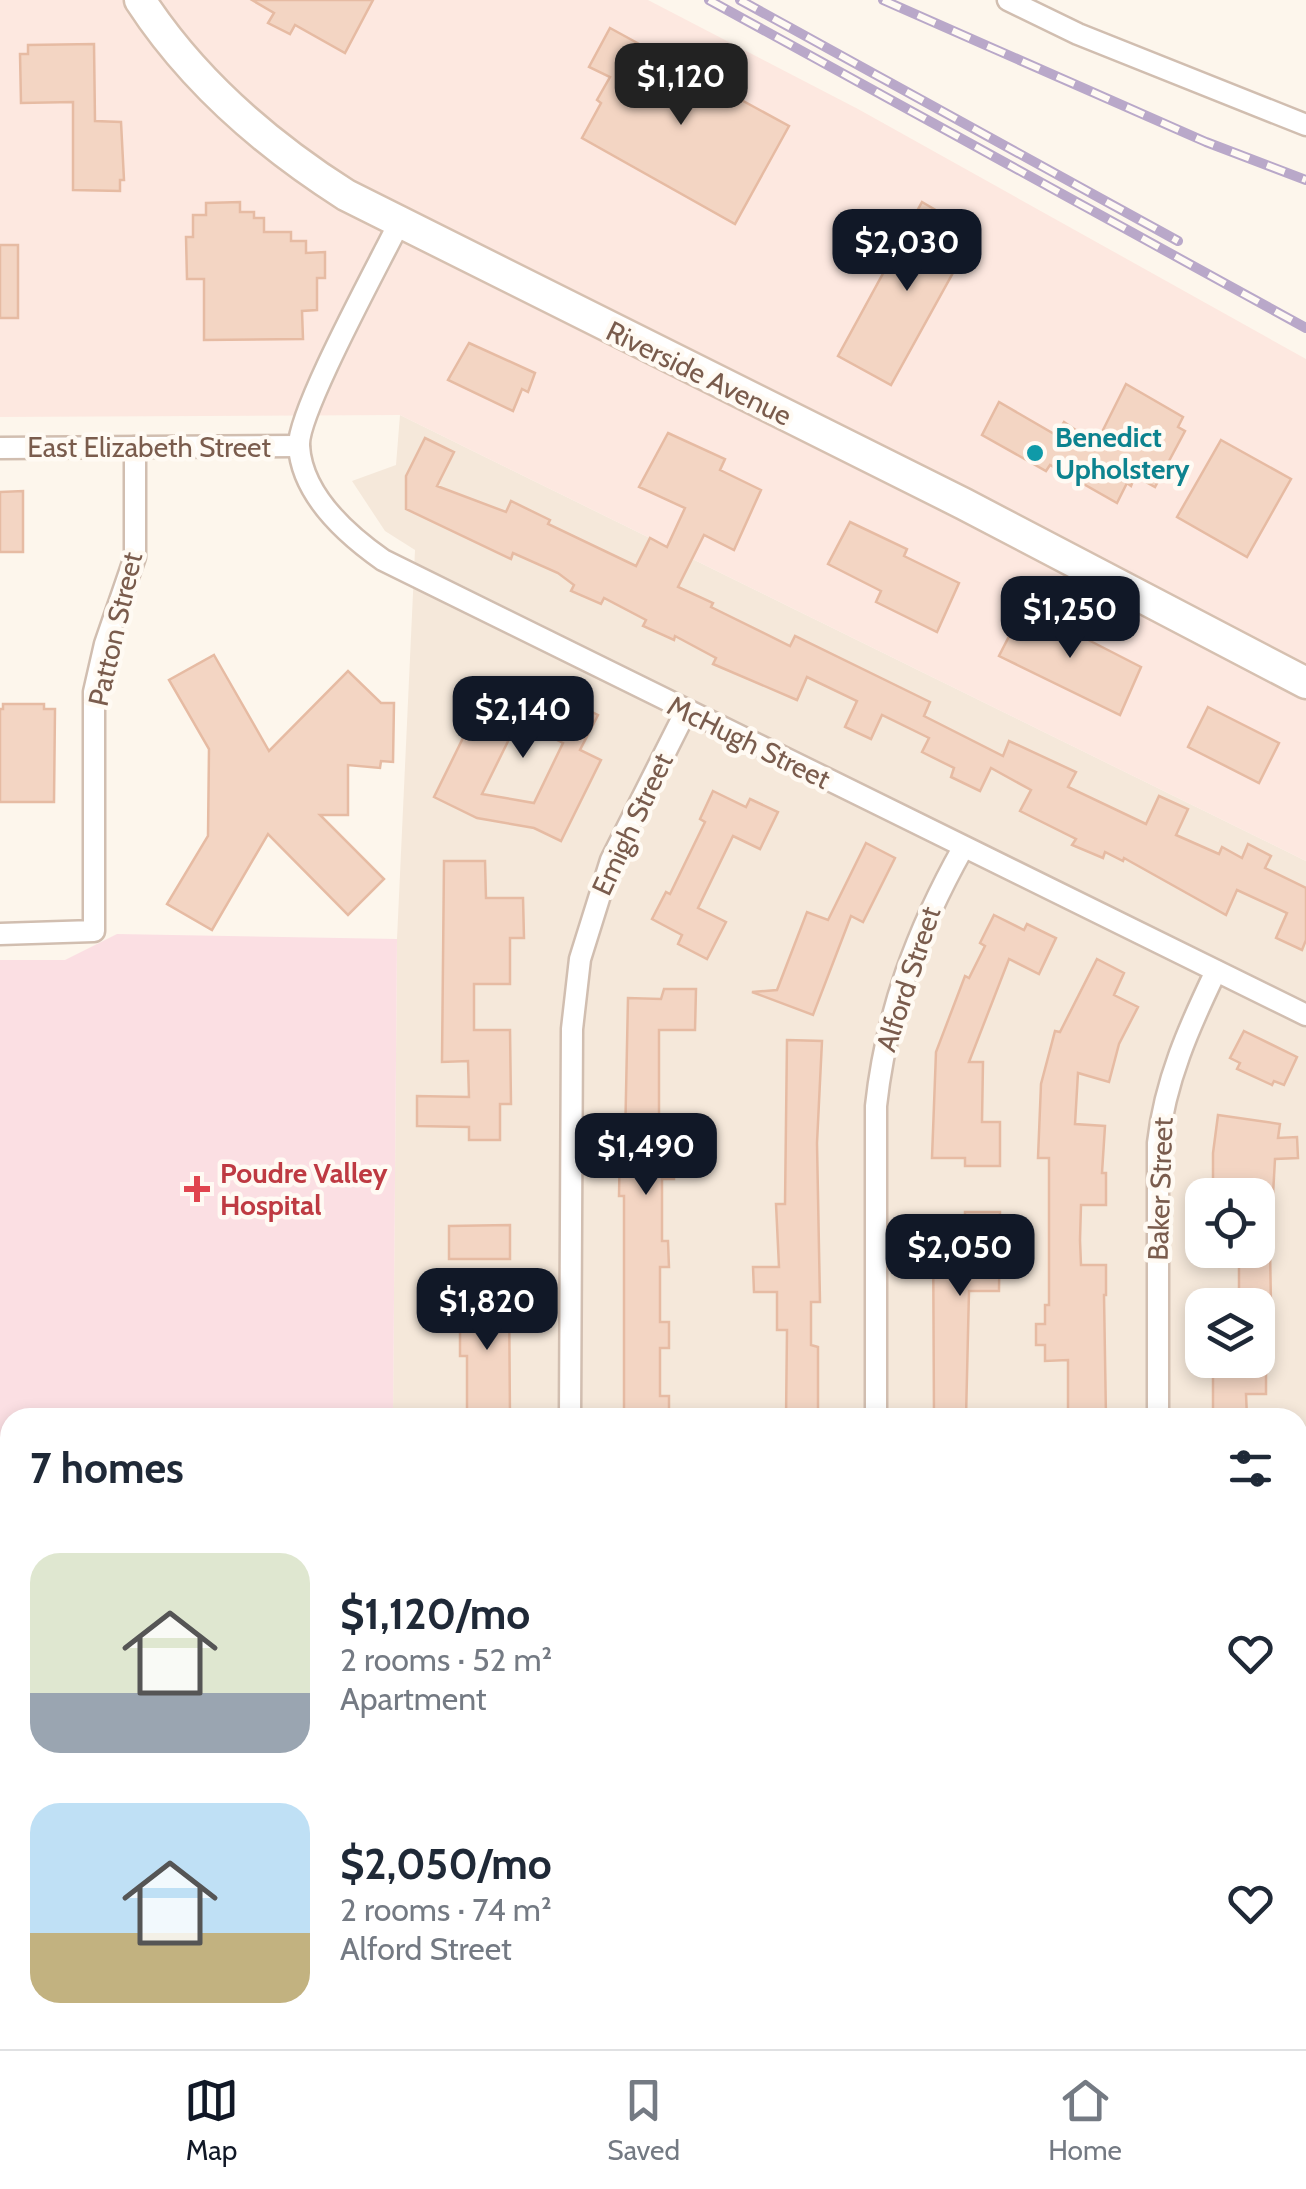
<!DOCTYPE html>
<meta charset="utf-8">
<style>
:root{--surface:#fff;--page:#f2f2f3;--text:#1f2937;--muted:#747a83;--line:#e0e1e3;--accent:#111827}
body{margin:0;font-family:Cabin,sans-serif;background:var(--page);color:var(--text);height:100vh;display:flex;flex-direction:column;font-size:38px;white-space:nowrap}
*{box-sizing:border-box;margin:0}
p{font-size:32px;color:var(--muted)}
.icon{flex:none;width:55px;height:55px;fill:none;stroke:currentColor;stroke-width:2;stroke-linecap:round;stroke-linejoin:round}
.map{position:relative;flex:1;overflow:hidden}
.drawer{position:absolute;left:0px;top:1408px;width:1308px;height:642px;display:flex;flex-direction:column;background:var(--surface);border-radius:30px 30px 0 0;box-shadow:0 5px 15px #0003}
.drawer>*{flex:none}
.tools{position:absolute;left:1185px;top:1178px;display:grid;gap:20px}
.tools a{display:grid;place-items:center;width:90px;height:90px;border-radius:20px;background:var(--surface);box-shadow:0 5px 15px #0003;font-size:50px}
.price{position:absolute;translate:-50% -85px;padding:0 22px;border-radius:20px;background:var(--accent);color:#fff;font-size:32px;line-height:65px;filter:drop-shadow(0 2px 5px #0008)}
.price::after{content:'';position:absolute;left:50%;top:60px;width:30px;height:22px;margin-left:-15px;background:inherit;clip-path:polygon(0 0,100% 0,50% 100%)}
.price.on{background:#222;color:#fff}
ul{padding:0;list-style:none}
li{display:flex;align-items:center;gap:30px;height:250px;padding:0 30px}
li span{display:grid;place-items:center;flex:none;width:280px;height:200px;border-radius:30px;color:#555}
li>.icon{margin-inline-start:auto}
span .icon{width:120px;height:120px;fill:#fffc;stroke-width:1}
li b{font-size:42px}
h2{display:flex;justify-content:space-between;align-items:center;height:120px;padding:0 30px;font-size:42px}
.dock{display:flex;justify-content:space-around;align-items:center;height:140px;border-top:2px solid var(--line);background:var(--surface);font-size:28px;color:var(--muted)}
.dock a{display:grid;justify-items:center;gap:5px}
.dock .on{color:var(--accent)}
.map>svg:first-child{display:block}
.residential{fill:#f5e8da;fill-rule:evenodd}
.commercial{fill:#fde8e0}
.medical{fill:#fbdfe3}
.building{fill:#f3d5c3;stroke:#e6bba3;stroke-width:2.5;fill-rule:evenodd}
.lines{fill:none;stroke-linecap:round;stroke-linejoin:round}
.minor-casing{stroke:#d1beb0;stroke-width:25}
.tertiary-casing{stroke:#d1beb0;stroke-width:30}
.secondary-casing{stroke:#d6c0b0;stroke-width:35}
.minor{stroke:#fff;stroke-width:20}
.tertiary{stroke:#fff;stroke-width:25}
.secondary{stroke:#fff;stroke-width:30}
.rail-casing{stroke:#b9a8c9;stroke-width:10}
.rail{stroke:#fffaf3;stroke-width:6;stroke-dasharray:19;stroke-linecap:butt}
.culture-dot{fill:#0f9aa8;stroke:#fffaf3;stroke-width:4}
.health-dot{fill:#e0444e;stroke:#fffaf3;stroke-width:4}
.labels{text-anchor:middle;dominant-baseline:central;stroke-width:9;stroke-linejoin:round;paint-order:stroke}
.street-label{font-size:28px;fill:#7a5c4d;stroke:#fffaf3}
.culture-label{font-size:28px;font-weight:bold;fill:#0d838f;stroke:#fffaf3;text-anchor:start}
.health-label{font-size:28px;font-weight:bold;fill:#be3a42;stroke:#fffaf3;text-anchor:start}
</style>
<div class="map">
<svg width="1306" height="2049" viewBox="0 0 1306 2049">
<rect width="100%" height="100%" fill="#fdf6ec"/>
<path class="residential" d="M400,415L1306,861V2049H0V1738H10V2040H1298V1418L393,1417L397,939L415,550L385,531L352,481L396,465ZM1202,1195H1258V1250H1202ZM1202,1305H1258V1360H1202Z"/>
<polygon class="commercial" points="0,0 648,0 858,109 1306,359 1306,861 400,415 0,417"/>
<polygon class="medical" points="117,934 397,939 393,1417 10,1418 10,1738 0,1738 0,960 65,960"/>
<g class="building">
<polygon points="252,0 373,0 345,53 295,25 290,34 268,23 274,13"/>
<polygon points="610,28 789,126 735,224 582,138 601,103 597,100 610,77 589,67"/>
<polygon points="94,44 95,121 121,122 124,180 120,180 120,191 73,190 73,102 21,103 20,54 28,54 28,45"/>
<polygon points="240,202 240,212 254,212 254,218 264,218 264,232 291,232 291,241 306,241 306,253 325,252 325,278 317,278 317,310 302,311 303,339 204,340 204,279 187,279 186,237 193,237 193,215 206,215 206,203"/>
<polygon points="922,202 975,233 891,385 838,356"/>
<rect x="0" y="245" width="18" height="73"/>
<polygon points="469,343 535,373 528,392 522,389 513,411 448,380"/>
<polygon points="1126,384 1183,417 1178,427 1185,431 1155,487 1135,476 1131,486 1127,483 1117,503 1050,465 1046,471 982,435 999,402 1056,435 1064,422 1096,444"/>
<polygon points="668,433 725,459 720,470 761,490 734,550 704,535 678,587 713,603 711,607 790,646 795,636 930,702 924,716 1003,756 1009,741 1076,772 1068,787 1146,824 1159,796 1188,809 1176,835 1219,854 1222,847 1242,858 1248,844 1271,856 1265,868 1306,888 1306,940 1302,950 1276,938 1287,913 1237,890 1226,915 1124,858 1123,861 1105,852 1103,858 1072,845 1076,839 1020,811 1031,790 991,768 980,791 951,777 954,768 922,752 929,738 882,715 871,739 845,727 857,701 807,677 797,700 713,664 716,658 675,636 674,640 643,626 646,620 604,598 601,604 571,591 574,585 558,573 513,553 511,559 406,509 406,476 425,438 454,452 437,486 506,512 511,501 550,520 548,524 636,566 650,538 667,547 685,508 639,487"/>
<polygon points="1221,440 1291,479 1247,557 1177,517"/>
<polygon points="23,491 23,552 0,552 0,492"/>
<polygon points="850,522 907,549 904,556 959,583 937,632 876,602 881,591 828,564"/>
<polygon points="1024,607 1141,667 1120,715 999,656"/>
<polygon points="214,655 269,751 348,671 381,703 394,703 393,762 381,761 380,768 348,765 348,815 320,815 384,879 348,915 268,834 212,930 167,904 208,836 209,749 169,680"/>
<path d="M492,679L529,697L535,684L598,715L580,750L601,760L561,841L534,828L477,818L434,797ZM518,721L563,743L534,803L482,794Z"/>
<polygon points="3,704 44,704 44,709 55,709 54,802 0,802 0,709 3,709"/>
<polygon points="1208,707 1279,743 1259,783 1188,747"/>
<polygon points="713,791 746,807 750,799 778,812 760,849 733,836 698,908 726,922 707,959 678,944 682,935 652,919 666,892 670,894 705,822 700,819"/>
<polygon points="866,843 895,858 863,922 851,916 813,1015 752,992 777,990 807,912 828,920"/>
<polygon points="444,861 485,861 486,898 523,898 524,938 510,938 510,984 474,984 474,1030 510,1030 511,1104 500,1104 500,1140 469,1140 469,1127 417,1126 417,1096 469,1097 468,1061 442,1062"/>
<polygon points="994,915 1024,930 1027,924 1056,938 1039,974 1009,959 969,1062 983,1062 982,1122 1000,1122 1000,1166 965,1166 965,1158 932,1158 936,1052 965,976 969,978 985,946 980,943"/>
<polygon points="1097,959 1124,973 1114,995 1138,1007 1119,1044 1109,1082 1078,1073 1075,1124 1105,1126 1102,1173 1106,1173 1106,1205 1081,1205 1080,1240 1081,1265 1106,1265 1106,1295 1104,1295 1106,1418 1068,1418 1068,1360 1045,1361 1045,1345 1036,1345 1036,1324 1045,1324 1045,1305 1049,1305 1049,1158 1038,1158 1041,1084 1055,1031 1060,1032"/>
<polygon points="664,989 696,989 695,1030 659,1030 659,1129 662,1129 662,1158 674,1158 674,1179 662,1179 662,1241 668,1241 669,1267 660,1267 660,1322 669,1322 669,1348 660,1348 660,1396 669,1396 669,1415 624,1418 624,1196 619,1196 620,1141 625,1141 628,998 661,999"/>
<polygon points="1244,1031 1297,1057 1284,1085 1274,1081 1272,1085 1237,1069 1240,1063 1230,1058"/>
<polygon points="787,1040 822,1041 817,1143 820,1302 811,1302 811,1345 818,1347 818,1418 786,1418 787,1330 777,1330 777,1292 754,1292 753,1267 779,1267 776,1204 785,1204"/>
<polygon points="1218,1115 1280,1124 1278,1138 1297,1137 1298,1158 1275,1159 1273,1195 1213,1195 1213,1153"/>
<polygon points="965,1212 1000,1212 999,1291 969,1291 966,1418 934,1418 933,1219 965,1220"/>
<polygon points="510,1225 510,1259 449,1259 449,1226"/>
<polygon points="1239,1250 1270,1250 1271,1305 1239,1305"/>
<polygon points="509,1289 510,1418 467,1418 467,1356 460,1356 460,1296 483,1296 483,1290"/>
<polygon points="1266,1362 1266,1394 1246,1394 1247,1417 1213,1417 1213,1363"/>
</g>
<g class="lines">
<g class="minor-casing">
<g id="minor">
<polyline points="1008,0 1078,34 1306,125"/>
<path d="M399,223C380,262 297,413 299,446C302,495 346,534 383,560L1306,1015"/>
<polyline points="0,448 299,446"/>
<polyline points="0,934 94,931 94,692 105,644 135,557 135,447"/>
<polyline points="570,1418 572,1029 580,959 611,860 686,711"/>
<path d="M876,1418V1106C886,1013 917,930 963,848"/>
<path d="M1158,1418V1143C1165,1081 1189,1027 1216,971"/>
<polyline points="1298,1954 1306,1954"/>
<polyline points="35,2040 35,2049"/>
<polyline points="324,2040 324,2049"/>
<polyline points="639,2040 642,2049"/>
<polyline points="911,2049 911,2040"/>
<polyline points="1233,2049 1234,2040"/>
</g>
</g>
<g class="tertiary-casing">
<g id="tertiary">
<polyline points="1298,1587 1306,1587"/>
<polyline points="0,1878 10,1878"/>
</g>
</g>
<g class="secondary-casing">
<path id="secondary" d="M140,0C192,80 266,144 346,195L964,504L1306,683"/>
</g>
<use href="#minor" class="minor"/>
<use href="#tertiary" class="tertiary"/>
<use href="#secondary" class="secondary"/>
<g class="rail-casing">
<g id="rail">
<polyline points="709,0 1306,328"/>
<polyline points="740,0 1178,241"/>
<polyline points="883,0 1206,142 1306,180"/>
</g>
</g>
<use href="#rail" class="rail"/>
</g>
<circle class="culture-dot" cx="1035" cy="453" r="10"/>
<path class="health-dot" d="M192 1174h10v10h10v10h-10v10h-10v-10h-10v-10h10z"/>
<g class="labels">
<g class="street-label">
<text transform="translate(699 373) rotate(26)">Riverside Avenue</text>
<text x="149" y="447">East Elizabeth Street</text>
<text transform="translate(115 629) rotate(-77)">Patton Street</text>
<text transform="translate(749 742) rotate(26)">McHugh Street</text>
<text transform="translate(632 824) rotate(-65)">Emigh Street</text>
<text transform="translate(908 979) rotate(-72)">Alford Street</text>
<text transform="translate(1160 1189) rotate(-88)">Baker Street</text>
</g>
<g class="culture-label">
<text x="1055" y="437">Benedict<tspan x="1055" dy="32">Upholstery</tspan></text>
</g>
<g class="health-label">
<text x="220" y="1173">Poudre Valley<tspan x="220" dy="32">Hospital</tspan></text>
</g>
</g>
</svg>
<div class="tools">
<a><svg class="icon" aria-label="locate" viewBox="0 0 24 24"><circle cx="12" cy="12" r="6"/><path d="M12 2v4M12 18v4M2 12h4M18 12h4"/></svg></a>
<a><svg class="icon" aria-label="layers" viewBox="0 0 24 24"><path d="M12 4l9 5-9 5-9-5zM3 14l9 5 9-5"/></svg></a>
</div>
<b class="price on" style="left:681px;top:128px">$1,120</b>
<b class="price" style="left:907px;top:294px">$2,030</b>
<b class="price" style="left:1070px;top:661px">$1,250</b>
<b class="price" style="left:523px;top:761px">$2,140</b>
<b class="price" style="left:646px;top:1198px">$1,490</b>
<b class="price" style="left:960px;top:1299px">$2,050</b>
<b class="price" style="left:487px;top:1353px">$1,820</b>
<section class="drawer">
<h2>7 homes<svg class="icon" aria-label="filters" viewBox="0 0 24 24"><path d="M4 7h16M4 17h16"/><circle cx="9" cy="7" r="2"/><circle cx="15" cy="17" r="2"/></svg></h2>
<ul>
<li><span style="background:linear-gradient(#dfe7d0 70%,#9aa5b1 0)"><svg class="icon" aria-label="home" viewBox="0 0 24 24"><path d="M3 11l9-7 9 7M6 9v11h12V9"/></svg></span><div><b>$1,120/mo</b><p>2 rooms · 52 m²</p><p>Apartment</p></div><svg class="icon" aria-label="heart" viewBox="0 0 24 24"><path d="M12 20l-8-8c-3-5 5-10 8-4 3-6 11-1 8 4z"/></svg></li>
<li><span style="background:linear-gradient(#bfe0f5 65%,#c2b280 0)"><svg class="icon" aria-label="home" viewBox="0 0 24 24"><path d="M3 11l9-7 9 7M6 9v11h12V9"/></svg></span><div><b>$2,050/mo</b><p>2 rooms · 74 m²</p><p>Alford Street</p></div><svg class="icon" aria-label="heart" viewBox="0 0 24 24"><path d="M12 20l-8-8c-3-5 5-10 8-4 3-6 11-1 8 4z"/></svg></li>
</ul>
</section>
</div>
<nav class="dock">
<a class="on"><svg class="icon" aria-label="map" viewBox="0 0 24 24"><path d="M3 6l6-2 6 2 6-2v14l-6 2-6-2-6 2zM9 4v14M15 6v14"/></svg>Map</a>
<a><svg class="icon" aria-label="saved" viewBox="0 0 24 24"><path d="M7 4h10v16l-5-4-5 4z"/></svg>Saved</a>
<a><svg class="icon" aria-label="home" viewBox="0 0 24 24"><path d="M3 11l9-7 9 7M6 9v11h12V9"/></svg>Home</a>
</nav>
